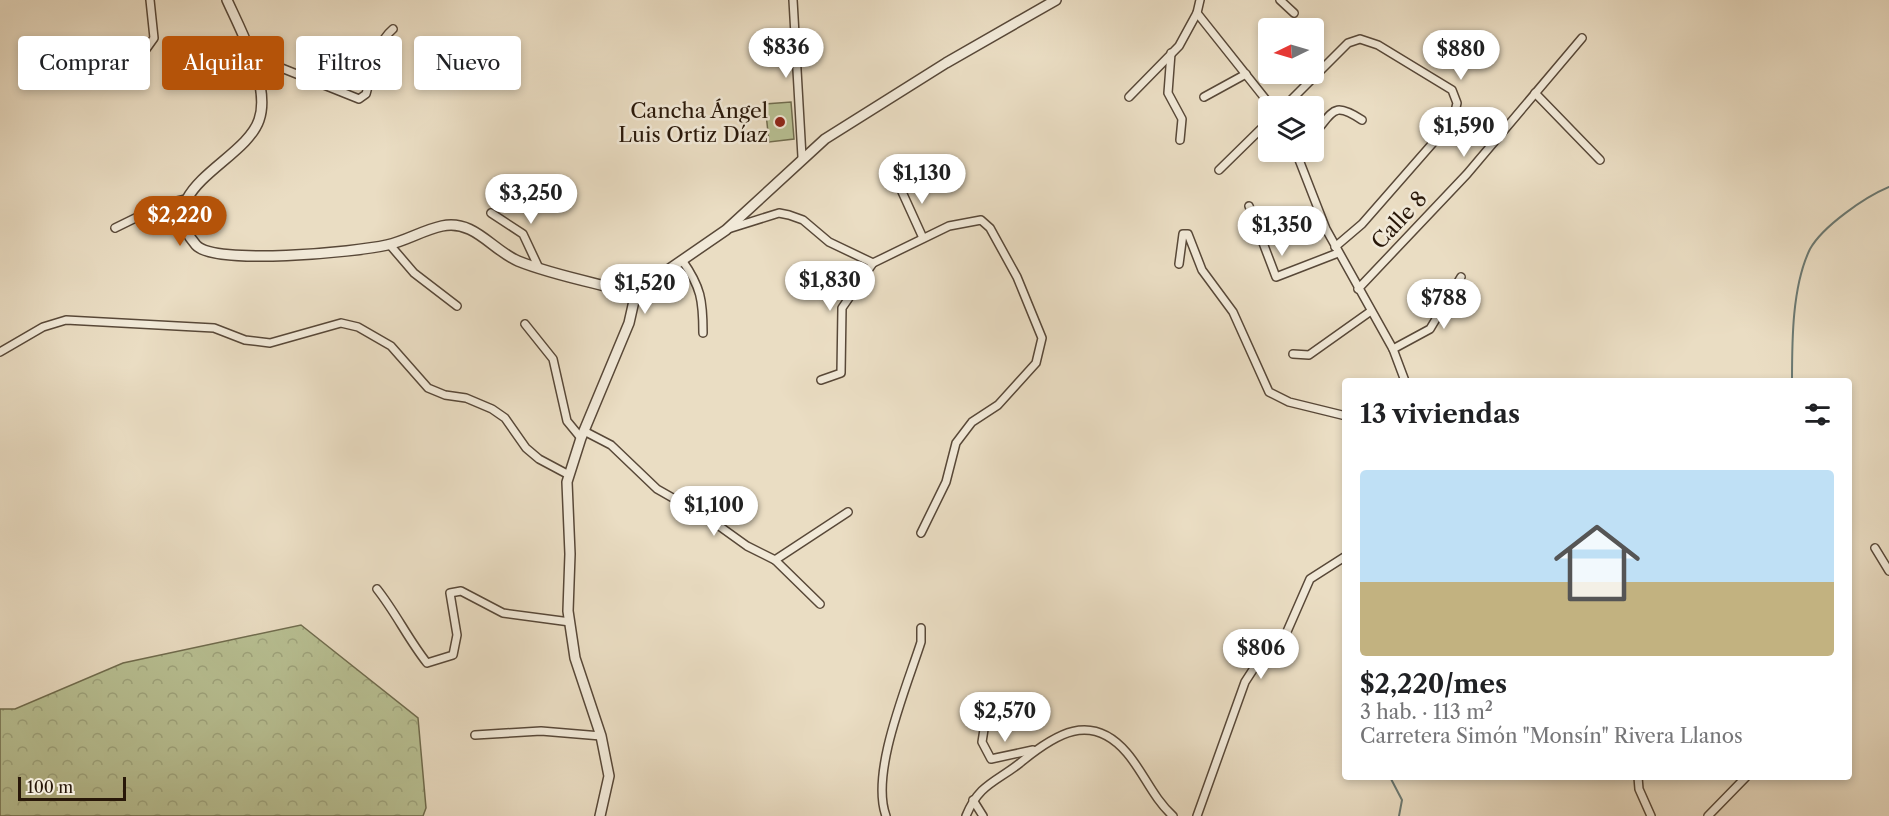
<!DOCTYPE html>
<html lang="es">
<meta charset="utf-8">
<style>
:root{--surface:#fff;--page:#f6f6f6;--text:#202124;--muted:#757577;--accent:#b45309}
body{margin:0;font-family:"Libre Caslon Text",serif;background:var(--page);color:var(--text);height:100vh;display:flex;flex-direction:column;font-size:22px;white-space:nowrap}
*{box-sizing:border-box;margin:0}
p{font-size:20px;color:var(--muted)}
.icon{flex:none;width:33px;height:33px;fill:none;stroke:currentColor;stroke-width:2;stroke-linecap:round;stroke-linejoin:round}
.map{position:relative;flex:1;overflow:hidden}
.sheet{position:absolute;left:1342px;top:378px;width:510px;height:402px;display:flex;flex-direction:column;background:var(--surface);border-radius:6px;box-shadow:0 3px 9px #0003}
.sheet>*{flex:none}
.hud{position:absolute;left:18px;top:36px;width:570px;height:54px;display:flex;gap:12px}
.needle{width:39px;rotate:265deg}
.tools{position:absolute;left:1258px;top:18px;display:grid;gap:12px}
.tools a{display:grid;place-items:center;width:66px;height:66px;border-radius:6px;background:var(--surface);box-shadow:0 3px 9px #0003;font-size:30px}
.scale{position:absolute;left:18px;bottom:15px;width:108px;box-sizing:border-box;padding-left:6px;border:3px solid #281709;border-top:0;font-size:16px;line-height:21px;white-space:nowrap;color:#281709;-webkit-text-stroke:4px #f1e9d8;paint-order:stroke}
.price{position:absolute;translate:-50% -51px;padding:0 14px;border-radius:21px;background:#fff;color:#222;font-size:20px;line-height:39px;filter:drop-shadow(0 2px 3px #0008)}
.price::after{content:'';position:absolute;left:50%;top:36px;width:18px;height:14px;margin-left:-9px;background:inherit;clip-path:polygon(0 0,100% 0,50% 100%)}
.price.on{background:var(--accent);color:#fff}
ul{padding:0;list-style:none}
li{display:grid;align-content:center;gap:12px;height:318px;padding:0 18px}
li span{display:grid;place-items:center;height:186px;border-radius:6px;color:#555}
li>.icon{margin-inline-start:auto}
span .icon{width:108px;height:108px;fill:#fffc;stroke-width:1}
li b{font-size:26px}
h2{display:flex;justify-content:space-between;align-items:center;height:72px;padding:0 18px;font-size:26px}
.pill{padding:0 21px;border-radius:6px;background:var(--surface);box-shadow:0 3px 9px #0003;font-size:21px;line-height:54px}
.pill.on{background:var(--accent);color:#fff}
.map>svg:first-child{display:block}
.forest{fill:url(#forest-crowns);stroke:#706c4e;stroke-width:1.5}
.green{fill:#b8c093;stroke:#706c4e;stroke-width:1.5}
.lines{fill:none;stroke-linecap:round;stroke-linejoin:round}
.stream{stroke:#6b7972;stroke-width:2}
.minor-casing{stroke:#584838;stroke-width:10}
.tertiary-casing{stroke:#584838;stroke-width:12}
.minor{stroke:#f1e9d8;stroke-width:7}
.tertiary{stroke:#f1e9d8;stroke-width:9}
.poi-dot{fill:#8f2418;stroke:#f1e9d8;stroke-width:2}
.labels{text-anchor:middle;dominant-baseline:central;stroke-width:5;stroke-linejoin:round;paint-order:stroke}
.poi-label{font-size:21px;fill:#281709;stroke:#f1e9d8;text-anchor:end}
.street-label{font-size:21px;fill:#281709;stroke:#f1e9d8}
</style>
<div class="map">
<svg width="1889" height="816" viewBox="0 0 1889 816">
<defs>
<pattern id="forest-crowns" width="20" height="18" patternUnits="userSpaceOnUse" patternTransform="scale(1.5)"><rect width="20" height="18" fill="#b8c093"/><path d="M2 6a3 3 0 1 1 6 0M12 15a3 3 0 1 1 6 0" fill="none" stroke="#9ea47d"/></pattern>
</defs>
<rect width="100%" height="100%" fill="#eaddc3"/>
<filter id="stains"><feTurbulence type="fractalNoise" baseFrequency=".00333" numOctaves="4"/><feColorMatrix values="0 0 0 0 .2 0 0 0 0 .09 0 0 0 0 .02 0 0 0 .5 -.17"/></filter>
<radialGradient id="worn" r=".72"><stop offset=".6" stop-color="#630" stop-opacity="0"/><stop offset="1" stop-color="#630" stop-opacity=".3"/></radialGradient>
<polygon class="forest" points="301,625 418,718 426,808 423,816 0,816 0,709 15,709 123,663"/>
<polygon class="green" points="791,102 794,139 769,142 765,104"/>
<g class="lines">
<g class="stream">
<path d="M1792,381C1792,341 1792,286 1810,249C1823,226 1865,197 1889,187"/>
<polyline points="1390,777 1402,800 1399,816"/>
</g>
<g class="minor-casing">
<g id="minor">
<polyline points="793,0 802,157"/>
<polyline points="1200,0 1197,13 1271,106"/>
<polyline points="1280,0 1294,13"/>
<path d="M248,46L279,67L359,99L366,94C372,73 375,44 393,29"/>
<polyline points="1171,53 1168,93 1182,119 1180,140"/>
<polyline points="120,72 144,52 154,38 150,0"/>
<polyline points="1535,93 1600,160"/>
<polyline points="1129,97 1179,46 1197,13"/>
<polyline points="1204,97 1246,74"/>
<polyline points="1285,106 1348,43 1360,39 1378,45 1452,90 1457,103 1453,120 1362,224 1335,247"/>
<path d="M1314,134C1334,111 1333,101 1362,120"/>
<polyline points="1296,152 1326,229 1393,349 1405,381"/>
<polyline points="1219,170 1269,121"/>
<polyline points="898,183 923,238"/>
<polyline points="1249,206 1276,277 1338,253"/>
<polyline points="491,213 523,234 538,266"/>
<polyline points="115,228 164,204 186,199"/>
<polyline points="728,229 779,213 789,215 803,220 829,242 873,263 949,226 981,220 990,228 1017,277 1042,338 1036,363 998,405 972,422 956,443 946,482 921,533"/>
<polyline points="390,245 414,273 457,306"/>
<path d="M682,260C701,287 703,300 703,333"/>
<polyline points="1179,264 1183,234 1188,234 1202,270 1233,312 1269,392 1289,402 1346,416"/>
<polyline points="1358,289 1467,174 1582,38"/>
<polyline points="525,324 553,359 567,421 581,438"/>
<polyline points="1393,349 1430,329 1461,277"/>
<polyline points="0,352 43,327 66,320 214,328 245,340 270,343 341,323 358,327 391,346 428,388 445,395 466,398 492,409 505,418 526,448 539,459 569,475"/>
<polyline points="1293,354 1309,355 1371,311"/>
<polyline points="821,380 841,373 842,308 873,263"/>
<polyline points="584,431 611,445 657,489 708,518 747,546 775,560 848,512"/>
<polyline points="1875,548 1889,571"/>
<polyline points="775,560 820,604"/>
<path d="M377,589C396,613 408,639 427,663L453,655L457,635L450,593L461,591L503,613L570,622"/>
<polyline points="985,723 982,742 991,759 1033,750"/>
<polyline points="475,735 541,731 601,736"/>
<polyline points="1638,777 1639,789 1651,816"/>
<polyline points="973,800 983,816"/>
<path d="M886,816C870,773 907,686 921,642V628"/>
<path d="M966,816C979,784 996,782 1020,763C1055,734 1091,711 1127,753C1144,773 1153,798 1173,816"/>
<polyline points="1197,816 1245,682 1256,665 1282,643 1310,579 1346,556"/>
<polyline points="1708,816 1746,777"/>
</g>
</g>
<g class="tertiary-casing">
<g id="tertiary">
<path d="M227,0C241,31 271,86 259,120C245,162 148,190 196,245C214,266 356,252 387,245C406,241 423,230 442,226C474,219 492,250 518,261C555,276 598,283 636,294"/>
<polyline points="600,816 609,776 601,736 575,658 568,611 570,554 567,482 581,438 629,323 636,292 726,230 825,139 946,63 1056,0"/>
</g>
</g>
<use href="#minor" class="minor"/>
<use href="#tertiary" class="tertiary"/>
</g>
<circle class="poi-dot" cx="780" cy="122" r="6"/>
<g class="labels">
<g class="poi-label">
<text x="768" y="110">Cancha Ángel<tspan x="768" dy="24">Luis Ortiz Díaz</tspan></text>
</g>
<g class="street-label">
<text transform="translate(1399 220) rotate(-47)">Calle 8</text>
</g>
</g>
<rect width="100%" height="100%" filter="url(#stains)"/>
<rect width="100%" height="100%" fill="url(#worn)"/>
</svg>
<div class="tools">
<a><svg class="needle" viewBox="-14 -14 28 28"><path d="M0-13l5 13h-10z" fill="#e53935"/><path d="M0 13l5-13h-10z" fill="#757577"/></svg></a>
<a><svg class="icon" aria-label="layers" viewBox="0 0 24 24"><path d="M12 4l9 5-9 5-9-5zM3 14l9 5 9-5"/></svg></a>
</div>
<div class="scale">100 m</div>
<b class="price" style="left:786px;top:79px">$836</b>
<b class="price" style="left:1461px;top:81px">$880</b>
<b class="price" style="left:1464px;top:158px">$1,590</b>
<b class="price" style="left:922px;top:205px">$1,130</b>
<b class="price" style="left:531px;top:225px">$3,250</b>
<b class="price on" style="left:180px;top:247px">$2,220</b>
<b class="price" style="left:1282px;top:257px">$1,350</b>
<b class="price" style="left:830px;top:312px">$1,830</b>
<b class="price" style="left:645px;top:315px">$1,520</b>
<b class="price" style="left:1444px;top:330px">$788</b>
<b class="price" style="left:714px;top:537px">$1,100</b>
<b class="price" style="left:1261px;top:680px">$806</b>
<b class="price" style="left:1005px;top:743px">$2,570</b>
<div class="hud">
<a class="pill">Comprar</a>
<a class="pill on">Alquilar</a>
<a class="pill">Filtros</a>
<a class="pill">Nuevo</a>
</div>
<section class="sheet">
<h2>13 viviendas<svg class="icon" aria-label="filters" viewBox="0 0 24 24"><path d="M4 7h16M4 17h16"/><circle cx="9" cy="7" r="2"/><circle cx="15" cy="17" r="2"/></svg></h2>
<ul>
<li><span style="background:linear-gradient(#bfe0f5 60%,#c2b280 0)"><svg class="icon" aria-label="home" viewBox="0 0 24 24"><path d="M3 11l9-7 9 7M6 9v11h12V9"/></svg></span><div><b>$2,220/mes</b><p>3 hab. · 113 m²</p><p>Carretera Simón &quot;Monsín&quot; Rivera Llanos</p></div></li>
</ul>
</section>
</div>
